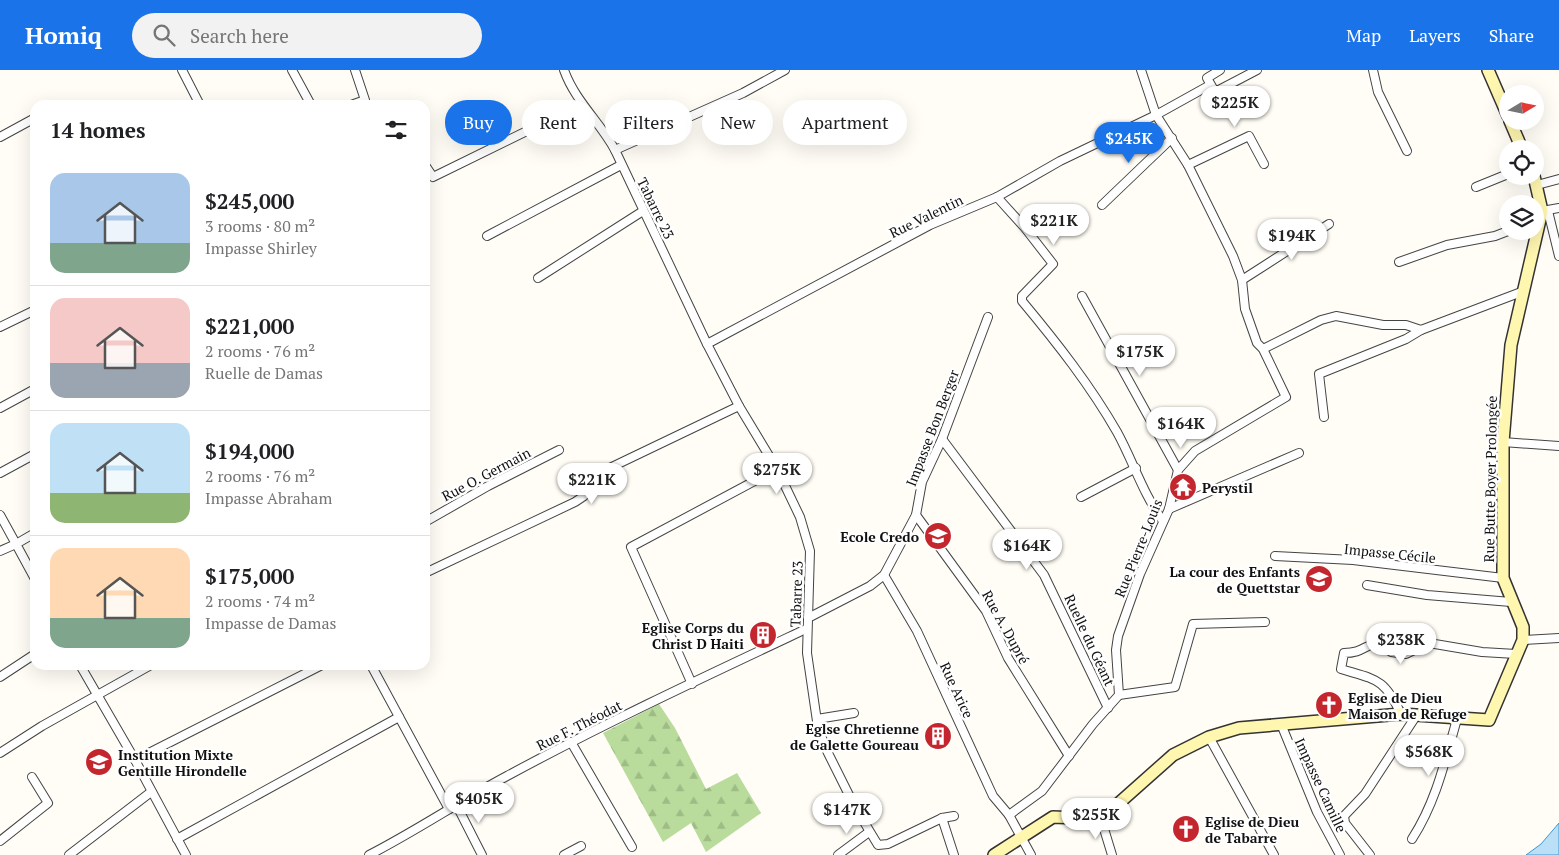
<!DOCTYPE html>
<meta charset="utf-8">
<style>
:root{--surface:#fff;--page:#f2f2f2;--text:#202124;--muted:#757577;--line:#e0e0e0;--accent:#1a73e8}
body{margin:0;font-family:"PT Serif",serif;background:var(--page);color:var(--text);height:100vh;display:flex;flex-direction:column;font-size:19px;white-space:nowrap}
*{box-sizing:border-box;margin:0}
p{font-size:16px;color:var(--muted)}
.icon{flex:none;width:28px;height:28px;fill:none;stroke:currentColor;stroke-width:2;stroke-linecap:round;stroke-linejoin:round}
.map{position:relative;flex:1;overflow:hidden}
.drawer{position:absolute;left:30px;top:30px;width:400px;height:570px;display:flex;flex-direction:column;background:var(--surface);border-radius:15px;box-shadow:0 5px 20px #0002}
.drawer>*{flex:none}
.banner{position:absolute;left:445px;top:30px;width:475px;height:45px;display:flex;gap:10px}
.needle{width:32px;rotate:80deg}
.fabs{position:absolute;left:1499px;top:15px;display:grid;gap:10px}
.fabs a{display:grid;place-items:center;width:45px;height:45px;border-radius:50%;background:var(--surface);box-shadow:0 5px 20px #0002;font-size:25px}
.price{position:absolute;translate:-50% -42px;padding:0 11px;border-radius:18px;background:#fff;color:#222;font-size:16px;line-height:32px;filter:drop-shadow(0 1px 2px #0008)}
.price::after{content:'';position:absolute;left:50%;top:30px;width:15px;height:11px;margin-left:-8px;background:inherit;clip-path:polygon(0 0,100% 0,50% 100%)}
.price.selected{background:var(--accent);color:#fff}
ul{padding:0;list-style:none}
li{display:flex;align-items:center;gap:15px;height:125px;padding:0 20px}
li+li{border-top:1px solid var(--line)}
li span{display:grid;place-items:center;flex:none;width:140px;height:100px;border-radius:15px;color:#555}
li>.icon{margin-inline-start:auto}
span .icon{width:60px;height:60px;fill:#fffc;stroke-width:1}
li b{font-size:21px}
h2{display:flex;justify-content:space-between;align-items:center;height:60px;padding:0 20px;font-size:21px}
.pill{padding:0 18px;border-radius:22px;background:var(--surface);box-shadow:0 5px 20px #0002;font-size:18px;line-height:45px}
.pill.selected{background:var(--accent);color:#fff}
header{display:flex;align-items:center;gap:30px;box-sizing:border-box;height:70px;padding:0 25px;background:var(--accent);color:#fff}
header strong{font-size:24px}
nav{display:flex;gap:28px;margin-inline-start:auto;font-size:18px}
.search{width:350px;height:45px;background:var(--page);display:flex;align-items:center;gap:12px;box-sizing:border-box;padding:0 18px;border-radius:28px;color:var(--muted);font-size:19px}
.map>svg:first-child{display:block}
.forest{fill:url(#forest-firs)}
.water{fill:#b9e0f7;stroke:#3f96cf}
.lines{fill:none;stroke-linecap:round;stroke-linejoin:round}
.street-casing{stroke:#444;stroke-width:10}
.secondary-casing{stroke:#333;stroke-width:14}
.street{stroke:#fff;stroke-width:8}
.secondary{stroke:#fff6b0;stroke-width:11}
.labels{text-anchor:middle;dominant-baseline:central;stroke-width:5;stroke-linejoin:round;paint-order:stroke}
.street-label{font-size:14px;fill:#111;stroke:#fff}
.poi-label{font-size:14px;font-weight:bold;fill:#111;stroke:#fff;text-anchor:start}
</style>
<header>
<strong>Homiq</strong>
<div class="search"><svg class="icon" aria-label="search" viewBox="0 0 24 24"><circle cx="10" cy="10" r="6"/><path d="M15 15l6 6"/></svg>Search here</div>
<nav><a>Map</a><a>Layers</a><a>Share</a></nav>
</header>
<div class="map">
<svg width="1559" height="785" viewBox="0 0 1559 785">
<defs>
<pattern id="forest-firs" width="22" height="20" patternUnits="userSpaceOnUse" patternTransform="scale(1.25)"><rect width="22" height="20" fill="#b9dc9c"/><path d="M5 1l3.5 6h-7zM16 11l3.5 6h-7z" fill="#9ebc85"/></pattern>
</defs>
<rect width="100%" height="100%" fill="#fffdf5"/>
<polygon class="forest" points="659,634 675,658 706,719 737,703 761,743 706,782 691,753 663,772 603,663"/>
<polygon class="water" points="1559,753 1559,785 1526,785 1541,774"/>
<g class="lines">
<g class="street-casing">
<g id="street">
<polyline points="182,0 200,35"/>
<polyline points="292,0 311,35"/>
<path d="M564,0C575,31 600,52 615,80L707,274L739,336L777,399L800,447L810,481L807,583L818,658L827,681L855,737L878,775L888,774L942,748L954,785"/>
<polyline points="1220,0 1207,8 1215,22 1257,0"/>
<polyline points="1373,0 1378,22 1407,81"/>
<polyline points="351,35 365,30 355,0"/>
<polyline points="0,67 35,48"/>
<polyline points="615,80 743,23 785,0"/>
<polyline points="425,95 433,107 582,34"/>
<polyline points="1188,95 1249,66 1264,94"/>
<polyline points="1537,115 1559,109"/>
<polyline points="1476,117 1508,104"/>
<path d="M997,127L1025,158L1053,194L1022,226V231C1057,273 1090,315 1117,362C1133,391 1143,424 1163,451"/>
<polyline points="1102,135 1172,68"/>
<polyline points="1548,141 1559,186"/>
<polyline points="1535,146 1542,141 1559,138"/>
<polyline points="487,166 621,95"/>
<polyline points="1399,192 1447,175 1495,166 1508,161"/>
<polyline points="538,208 643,141"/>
<polyline points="1242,210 1329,154"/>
<polyline points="1082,226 1178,400"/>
<polyline points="0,257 35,240"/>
<polyline points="707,274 930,155 997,127 1060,91 1156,45 1210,15"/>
<polyline points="1263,279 1321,250 1336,246 1383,255 1406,255 1421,260 1524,221"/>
<polyline points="0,338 35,319"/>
<polyline points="1324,347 1319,304 1406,269 1421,260"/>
<polyline points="942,369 1044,505 1108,638"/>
<polyline points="1503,372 1559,376"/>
<polyline points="0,403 35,384"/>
<polyline points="1081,427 1136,398"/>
<polyline points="1169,439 1299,383"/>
<polyline points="0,445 16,474 0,481"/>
<polyline points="916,445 986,541 1008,588 1069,686"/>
<polyline points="425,452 488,416 559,380"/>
<polyline points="35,463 16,474 35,509"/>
<polyline points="1275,486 1353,490 1503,508"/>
<polyline points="425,503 575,432 584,426 595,405 739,336"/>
<polyline points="884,505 917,561 993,726 1009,745"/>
<polyline points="1367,515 1427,525 1511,532"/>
<polyline points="808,548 870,516 884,505 916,445 922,412 942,369 988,247"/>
<polyline points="1523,570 1559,568"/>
<polyline points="80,595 135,690 186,785"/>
<polyline points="371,595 449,739"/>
<polyline points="0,607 35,584"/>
<polyline points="692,614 631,477 777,399"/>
<polyline points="1119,625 1175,617 1193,554 1265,552"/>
<path d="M1401,644C1384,608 1377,610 1341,599L1344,583C1364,583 1364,574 1380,573L1391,582L1406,584L1429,573L1482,582L1516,584"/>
<polyline points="817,649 854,643"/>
<polyline points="1281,654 1317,742 1340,785"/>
<polyline points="1209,667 1274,785"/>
<polyline points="571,672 632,777"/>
<polyline points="0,683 42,656 151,595"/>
<polyline points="135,690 322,595"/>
<polyline points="456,734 482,785"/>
<polyline points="942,748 954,746"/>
<polyline points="1101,749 1112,785"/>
<polyline points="177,769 399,647"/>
<path d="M1412,769C1436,732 1445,691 1457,649"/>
<polyline points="0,771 48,733 32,707"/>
<polyline points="69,785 151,722"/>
<path d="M369,785C416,761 460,731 507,706C605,653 706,606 806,559"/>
<polyline points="564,785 581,776"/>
<polyline points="838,785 869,762"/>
<polyline points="1031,785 1009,745 1042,721 1093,654 1119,625 1116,580 1118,566 1140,504 1169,439 1178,400 1195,381 1286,327 1263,279 1257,273 1245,239 1242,210 1233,186 1188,95 1156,45 1141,0"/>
<polyline points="1370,785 1345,753 1344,746 1365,724 1416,646"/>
</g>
</g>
<g class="secondary-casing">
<g id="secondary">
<polyline points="1488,0 1508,46"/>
<polyline points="1510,51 1522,79"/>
<polyline points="994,785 1053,747 1101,749 1173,685 1209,667 1239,658 1401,644 1489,650 1523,570 1523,557 1503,508 1503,372 1511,275 1542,141 1534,106"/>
</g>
</g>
<use href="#street" class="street"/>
<use href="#secondary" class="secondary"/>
</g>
<defs>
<g id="temple-disc" transform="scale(1.4375)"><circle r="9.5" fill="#c4262e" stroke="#fff"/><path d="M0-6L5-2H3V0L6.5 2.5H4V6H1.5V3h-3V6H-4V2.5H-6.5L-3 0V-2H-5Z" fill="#fff"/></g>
<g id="school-disc" transform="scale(1.4375)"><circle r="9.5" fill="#c4262e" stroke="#fff"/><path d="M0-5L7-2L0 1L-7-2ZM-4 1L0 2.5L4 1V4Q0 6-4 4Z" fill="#fff"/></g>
<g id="building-disc" transform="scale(1.4375)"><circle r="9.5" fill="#c4262e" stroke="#fff"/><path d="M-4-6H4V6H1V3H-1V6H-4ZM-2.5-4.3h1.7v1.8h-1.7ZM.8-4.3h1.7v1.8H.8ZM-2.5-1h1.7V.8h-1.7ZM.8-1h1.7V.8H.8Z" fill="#fff"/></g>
<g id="church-disc" transform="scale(1.4375)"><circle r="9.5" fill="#c4262e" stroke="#fff"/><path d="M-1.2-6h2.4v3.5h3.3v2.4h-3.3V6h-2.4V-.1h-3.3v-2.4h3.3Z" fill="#fff"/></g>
</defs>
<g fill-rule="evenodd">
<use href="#temple-disc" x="1183" y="417"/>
<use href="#school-disc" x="938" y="466"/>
<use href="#school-disc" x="1319" y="509"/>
<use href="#building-disc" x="763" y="565"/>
<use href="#church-disc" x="1329" y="635"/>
<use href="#building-disc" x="938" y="666"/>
<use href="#school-disc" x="99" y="692"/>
<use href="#church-disc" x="1186" y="759"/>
</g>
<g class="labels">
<g class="street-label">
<text transform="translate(656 138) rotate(64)">Tabarre 23</text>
<text transform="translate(926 146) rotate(-26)">Rue Valentin</text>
<text transform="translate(932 358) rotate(-69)">Impasse Bon Berger</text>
<text transform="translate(486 404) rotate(-28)">Rue O. Germain</text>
<text transform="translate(1490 409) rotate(-89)">Rue Butte Boyer Prolongée</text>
<text transform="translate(1138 478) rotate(-68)">Rue Pierre-Louis</text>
<text transform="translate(1390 483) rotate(6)">Impasse Cécile</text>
<text transform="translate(796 524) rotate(-88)">Tabarre 23</text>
<text transform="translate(1006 557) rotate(61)">Rue A. Dupré</text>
<text transform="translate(1090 570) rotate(65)">Ruelle du Géant</text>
<text transform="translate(957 620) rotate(65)">Rue Arice</text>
<text transform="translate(579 655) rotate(-27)">Rue F. Théodat</text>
<text transform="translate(1321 715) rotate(65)">Impasse Camille</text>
</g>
<g class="poi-label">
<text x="1202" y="417">Perystil</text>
<text x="919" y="466" text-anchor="end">Ecole Credo</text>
<text x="1300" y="501" text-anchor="end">La cour des Enfants<tspan x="1300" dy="16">de Quettstar</tspan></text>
<text x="744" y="557" text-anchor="end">Eglise Corps du<tspan x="744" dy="16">Christ D Haiti</tspan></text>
<text x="1348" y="627">Eglise de Dieu<tspan x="1348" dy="16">Maison de Refuge</tspan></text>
<text x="919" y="658" text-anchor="end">Eglse Chretienne<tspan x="919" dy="16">de Galette Goureau</tspan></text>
<text x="118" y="684">Institution Mixte<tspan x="118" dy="16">Gentille Hirondelle</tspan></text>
<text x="1205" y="751">Eglise de Dieu<tspan x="1205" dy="16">de Tabarre</tspan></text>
</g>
</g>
</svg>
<div class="fabs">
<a><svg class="needle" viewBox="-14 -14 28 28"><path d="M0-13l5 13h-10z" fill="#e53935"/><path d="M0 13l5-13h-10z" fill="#757577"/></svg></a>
<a><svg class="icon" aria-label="locate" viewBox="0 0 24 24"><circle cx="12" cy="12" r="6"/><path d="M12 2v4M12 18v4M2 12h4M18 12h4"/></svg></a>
<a><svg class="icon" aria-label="layers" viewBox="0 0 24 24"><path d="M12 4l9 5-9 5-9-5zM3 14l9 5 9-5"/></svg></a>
</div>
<b class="price" style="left:1235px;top:58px">$225K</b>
<b class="price selected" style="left:1129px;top:94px">$245K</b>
<b class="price" style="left:1054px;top:176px">$221K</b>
<b class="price" style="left:1292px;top:191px">$194K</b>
<b class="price" style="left:1140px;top:307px">$175K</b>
<b class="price" style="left:1181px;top:379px">$164K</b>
<b class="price" style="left:777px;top:425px">$275K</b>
<b class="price" style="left:592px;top:435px">$221K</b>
<b class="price" style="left:1027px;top:501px">$164K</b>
<b class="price" style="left:1401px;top:595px">$238K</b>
<b class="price" style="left:1429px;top:707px">$568K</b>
<b class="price" style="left:479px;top:754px">$405K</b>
<b class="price" style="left:847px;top:765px">$147K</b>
<b class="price" style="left:1096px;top:770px">$255K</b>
<div class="banner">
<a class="pill selected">Buy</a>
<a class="pill">Rent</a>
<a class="pill">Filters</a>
<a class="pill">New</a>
<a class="pill">Apartment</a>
</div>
<section class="drawer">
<h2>14 homes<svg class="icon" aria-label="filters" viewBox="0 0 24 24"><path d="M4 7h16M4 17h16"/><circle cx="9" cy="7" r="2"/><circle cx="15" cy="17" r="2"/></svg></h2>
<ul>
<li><span style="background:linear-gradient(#a9c7e8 70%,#7fa58c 0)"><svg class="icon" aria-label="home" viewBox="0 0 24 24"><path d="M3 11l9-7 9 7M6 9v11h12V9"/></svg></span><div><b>$245,000</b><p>3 rooms · 80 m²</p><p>Impasse Shirley</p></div></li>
<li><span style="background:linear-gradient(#f6c9c9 65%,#9aa5b1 0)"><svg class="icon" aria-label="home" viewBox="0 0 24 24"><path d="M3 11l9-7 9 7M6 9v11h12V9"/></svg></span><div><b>$221,000</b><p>2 rooms · 76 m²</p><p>Ruelle de Damas</p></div></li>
<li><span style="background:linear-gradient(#bfe0f5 70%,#8fb573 0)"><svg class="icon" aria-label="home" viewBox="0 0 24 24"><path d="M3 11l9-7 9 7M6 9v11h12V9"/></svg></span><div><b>$194,000</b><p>2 rooms · 76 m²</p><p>Impasse Abraham</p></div></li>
<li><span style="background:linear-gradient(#ffd9b3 70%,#7fa58c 0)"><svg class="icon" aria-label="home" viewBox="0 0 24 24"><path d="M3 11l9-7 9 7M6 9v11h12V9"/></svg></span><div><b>$175,000</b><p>2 rooms · 74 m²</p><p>Impasse de Damas</p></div></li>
</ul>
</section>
</div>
